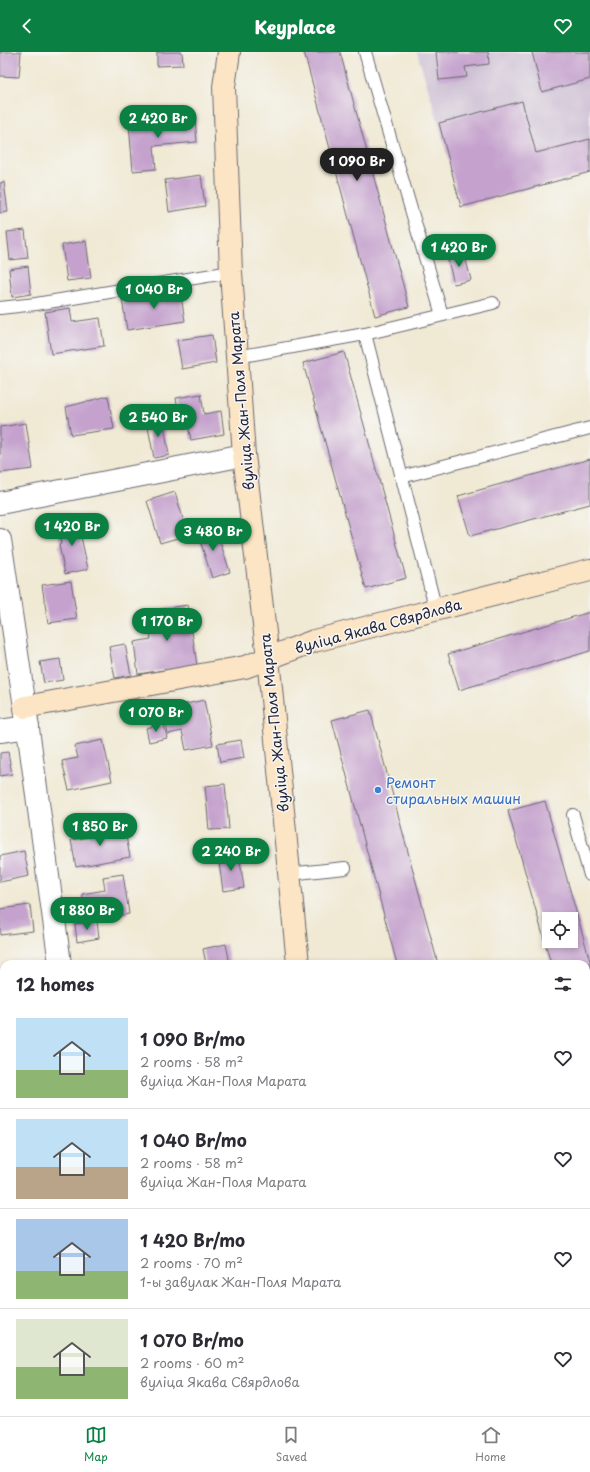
<!DOCTYPE html>
<meta charset="utf-8">
<style>
:root{--surface:#fff;--page:#f7f7f7;--text:#2b2b33;--muted:#7c7c81;--line:#e1e1e2;--accent:#0b8043}
body{margin:0;font-family:"Playpen Sans",sans-serif;background:var(--page);color:var(--text);height:100vh;display:flex;flex-direction:column;font-size:15px;white-space:nowrap}
*{box-sizing:border-box;margin:0}
p{font-size:13px;color:var(--muted)}
.icon{flex:none;width:22px;height:22px;fill:none;stroke:currentColor;stroke-width:2;stroke-linecap:round;stroke-linejoin:round}
.map{position:relative;flex:1;overflow:hidden}
.sheet{position:absolute;left:0px;top:908px;width:590px;height:456px;display:flex;flex-direction:column;background:var(--surface);border-radius:12px 12px 0 0;box-shadow:0 2px 6px #0003}
.sheet>*{flex:none}
.fabs{position:absolute;left:542px;top:860px;display:grid;gap:8px}
.fabs a{display:grid;place-items:center;width:36px;height:36px;border-radius:0px;background:var(--surface);box-shadow:0 2px 6px #0003;font-size:20px}
.price{position:absolute;translate:-50% -34px;padding:0 9px;border-radius:14px;background:var(--accent);color:#fff;font-size:13px;line-height:26px;filter:drop-shadow(0 1px 2px #0008)}
.price::after{content:'';position:absolute;left:50%;top:24px;width:12px;height:9px;margin-left:-6px;background:inherit;clip-path:polygon(0 0,100% 0,50% 100%)}
.price.current{background:#222;color:#fff}
ul{padding:0;list-style:none}
li{display:flex;align-items:center;gap:12px;height:100px;padding:0 16px}
li+li{border-top:1px solid var(--line)}
li span{display:grid;place-items:center;flex:none;width:112px;height:80px;border-radius:0px;color:#555}
li>.icon{margin-inline-start:auto}
span .icon{width:48px;height:48px;fill:#fffc;stroke-width:1}
li b{font-size:17px}
h2{display:flex;justify-content:space-between;align-items:center;height:48px;padding:0 16px;font-size:17px}
header{display:flex;justify-content:space-between;align-items:center;height:52px;padding:0 16px;background:var(--accent);color:#fff;font-size:18px;font-weight:800}
.dock{display:flex;justify-content:space-around;align-items:center;height:56px;border-top:1px solid var(--line);background:var(--surface);font-size:11px;color:var(--muted)}
.dock a{display:grid;justify-items:center;gap:2px}
.dock .current{color:var(--accent)}
.map>svg:first-child{display:block}
.built{fill:#eed0e7}
.industrial{fill:#ccbed3}
.building{fill:#c5a2cd;fill-rule:evenodd}
.lines{fill:none;stroke-linecap:round;stroke-linejoin:round}
.lane-casing{stroke:#6a6871;stroke-width:14}
.street-casing{stroke:#6a6871;stroke-width:24}
.secondary-casing{stroke:#6a6871;stroke-width:24}
.lane{stroke:#fff;stroke-width:12}
.street{stroke:#fff;stroke-width:22}
.secondary{stroke:#fce5c4;stroke-width:22}
.shop-dot{fill:#3f7fe0;stroke:#f6f6f2;stroke-width:1.5}
.labels{text-anchor:middle;dominant-baseline:central;stroke-width:3;stroke-linejoin:round;paint-order:stroke}
.street-label{font-size:14px;fill:#22223b;stroke:#f6f6f2}
.shop-label{font-size:14px;fill:#366cbe;stroke:#f6f6f2;text-anchor:start}
</style>
<header><svg class="icon" aria-label="back" viewBox="0 0 24 24"><path d="M15 5l-7 7 7 7"/></svg>Keyplace<svg class="icon" aria-label="heart" viewBox="0 0 24 24"><path d="M12 20l-8-8c-3-5 5-10 8-4 3-6 11-1 8 4z"/></svg></header>
<div class="map">
<svg width="590" height="1364" viewBox="0 0 590 1364">
<rect width="100%" height="100%" fill="#f6f6f2"/>
<filter id="ink" filterUnits="userSpaceOnUse"><feTurbulence type="fractalNoise" baseFrequency=".025" numOctaves="2"/><feDisplacementMap in="SourceGraphic" scale="8" xChannelSelector="R" yChannelSelector="G"/><feConvolveMatrix kernelMatrix="1 2 1 2 8 2 1 2 1" color-interpolation-filters="sRGB"/></filter>
<filter id="wash" filterUnits="userSpaceOnUse"><feTurbulence type="fractalNoise" baseFrequency=".012" numOctaves="4" result="noise"/><feDisplacementMap in="SourceGraphic" scale="16" xChannelSelector="R" yChannelSelector="G"/><feGaussianBlur stdDeviation="0.9" result="paint"/><feColorMatrix in="noise" values="0 0 0 0 0 0 0 0 0 0 0 0 0 0 0 0 0 1.4 0 .05"/><feComposite in="paint" operator="in"/></filter>
<g filter="url(#wash)">
<rect width="100%" height="100%" fill="#f0e9d4"/>
<polygon class="built" points="590,1075 590,1364 587,1364 586,1359 586,1090"/>
<polygon class="industrial" points="417,0 590,0 590,120 461,155 439,72"/>
<g id="blocks">
<g class="building">
<polygon points="0,0 21,0 19,25 0,24"/>
<polygon points="157,0 182,0 183,13 157,14"/>
<polygon points="304,0 340,0 409,255 375,264"/>
<polygon points="436,0 488,0 489,12 465,15 467,25 439,28"/>
<polygon points="532,0 590,0 590,27 542,40"/>
<polygon points="522,49 536,101 590,87 590,120 461,155 439,71"/>
<polygon points="195,66 197,90 154,94 156,117 133,119 129,72"/>
<polygon points="201,123 205,154 169,160 165,128"/>
<polygon points="4,130 8,160 0,161 0,131"/>
<polygon points="25,178 28,206 10,208 7,180"/>
<polygon points="86,189 91,226 67,229 62,193"/>
<polygon points="464,200 471,228 454,232 447,204"/>
<polygon points="28,214 31,242 12,245 9,217"/>
<polygon points="180,238 185,269 127,278 122,247"/>
<polygon points="70,256 72,270 100,266 104,294 51,302 45,260"/>
<polygon points="212,283 216,311 182,317 177,288"/>
<polygon points="344,300 406,526 366,537 303,311"/>
<polygon points="201,342 204,362 221,359 224,382 191,388 188,373 181,374 176,346"/>
<polygon points="108,344 114,377 71,383 66,355"/>
<polygon points="163,367 169,403 154,406 147,370"/>
<polygon points="26,371 33,417 0,421 0,375"/>
<polygon points="590,407 590,452 470,484 458,444"/>
<polygon points="175,440 188,483 160,491 147,449"/>
<polygon points="77,466 88,517 65,522 59,493 61,492 57,470"/>
<polygon points="215,474 230,520 212,526 197,479"/>
<polygon points="71,529 77,567 48,571 42,533"/>
<polygon points="188,553 197,613 138,622 134,590 151,587 147,559"/>
<polygon points="590,560 590,599 459,638 448,602"/>
<polygon points="125,592 131,623 115,626 109,595"/>
<polygon points="60,607 63,628 44,631 40,610"/>
<polygon points="204,648 213,693 186,698 182,679 168,682 163,657"/>
<polygon points="370,658 438,912 397,912 332,668"/>
<polygon points="164,672 167,686 149,690 146,676"/>
<polygon points="103,688 112,729 69,738 62,709 78,706 75,694"/>
<polygon points="241,688 244,706 220,710 217,692"/>
<polygon points="8,700 12,722 0,724 0,701"/>
<polygon points="225,732 229,777 209,778 205,734"/>
<path d="M545,749L590,909V958L586,960V912H551L508,759ZM549,867H571V889H549Z"/>
<polygon points="111,772 113,781 125,779 130,805 76,815 71,788 90,785 88,777"/>
<polygon points="24,799 29,824 0,830 0,804"/>
<polygon points="239,802 244,836 223,839 218,804"/>
<polygon points="123,822 129,862 85,868 82,842 105,838 103,825"/>
<polygon points="30,853 33,879 0,883 0,857"/>
<polygon points="97,869 99,886 77,890 75,872"/>
<polygon points="226,892 230,912 206,912 203,897"/>
<polygon points="4,1011 4,1027 0,1028 0,1012"/>
<polygon points="4,1256 4,1282 0,1282 0,1257"/>
<polygon points="4,1321 4,1346 0,1347 0,1322"/>
<rect x="71" y="1360" width="35" height="4"/>
<rect x="140" y="1360" width="33" height="4"/>
<polygon points="411,1360 450,1360 451,1364 412,1364"/>
</g>
</g>
</g>
<g filter="url(#ink)">
<use href="#blocks" fill-opacity="0" stroke="#6a6871" stroke-width="1"/>
<g class="lines">
<g class="lane-casing">
<g id="lane">
<polyline points="365,0 442,263"/>
<polyline points="0,256 36,252 231,220"/>
<polyline points="365,282 493,251"/>
<polyline points="237,305 365,282 436,558"/>
<polyline points="401,425 590,376"/>
<polyline points="573,763 590,823"/>
<polyline points="288,822 345,816"/>
<polyline points="478,1360 480,1364"/>
</g>
</g>
<g class="street-casing">
<g id="street">
<polyline points="0,451 244,403"/>
<polyline points="0,488 25,655 60,912"/>
<polyline points="0,679 28,675"/>
<polyline points="0,1220 4,1219"/>
<polyline points="118,1360 119,1364"/>
</g>
</g>
<g class="secondary-casing">
<g id="secondary">
<polyline points="229,0 224,35 231,220 244,403 268,606 298,912"/>
<polyline points="25,655 245,615 314,589 590,518"/>
<polyline points="346,1360 346,1364"/>
</g>
</g>
<use href="#lane" class="lane"/>
<use href="#street" class="street"/>
<use href="#secondary" class="secondary"/>
</g>
</g>
<circle class="shop-dot" cx="378" cy="738" r="4"/>
<g class="labels">
<g class="street-label">
<text transform="translate(241 349) rotate(-95)">вуліца Жан-Поля Марата</text>
<text transform="translate(378 574) rotate(-15)">вуліца Якава Свярдлова</text>
<text transform="translate(274 671) rotate(-96)">вуліца Жан-Поля Марата</text>
</g>
<g class="shop-label">
<text x="386" y="730">Ремонт<tspan x="386" dy="16">стиральных машин</tspan></text>
</g>
</g>
</svg>
<div class="fabs">
<a><svg class="icon" aria-label="locate" viewBox="0 0 24 24"><circle cx="12" cy="12" r="6"/><path d="M12 2v4M12 18v4M2 12h4M18 12h4"/></svg></a>
</div>
<b class="price" style="left:158px;top:87px">2 420 Br</b>
<b class="price current" style="left:357px;top:130px">1 090 Br</b>
<b class="price" style="left:459px;top:216px">1 420 Br</b>
<b class="price" style="left:154px;top:258px">1 040 Br</b>
<b class="price" style="left:158px;top:386px">2 540 Br</b>
<b class="price" style="left:72px;top:495px">1 420 Br</b>
<b class="price" style="left:213px;top:500px">3 480 Br</b>
<b class="price" style="left:167px;top:590px">1 170 Br</b>
<b class="price" style="left:156px;top:681px">1 070 Br</b>
<b class="price" style="left:100px;top:795px">1 850 Br</b>
<b class="price" style="left:231px;top:820px">2 240 Br</b>
<b class="price" style="left:87px;top:879px">1 880 Br</b>
<section class="sheet">
<h2>12 homes<svg class="icon" aria-label="filters" viewBox="0 0 24 24"><path d="M4 7h16M4 17h16"/><circle cx="9" cy="7" r="2"/><circle cx="15" cy="17" r="2"/></svg></h2>
<ul>
<li><span style="background:linear-gradient(#bfe0f5 65%,#8fb573 0)"><svg class="icon" aria-label="home" viewBox="0 0 24 24"><path d="M3 11l9-7 9 7M6 9v11h12V9"/></svg></span><div><b>1 090 Br/mo</b><p>2 rooms · 58 m²</p><p>вуліца Жан-Поля Марата</p></div><svg class="icon" aria-label="heart" viewBox="0 0 24 24"><path d="M12 20l-8-8c-3-5 5-10 8-4 3-6 11-1 8 4z"/></svg></li>
<li><span style="background:linear-gradient(#bfe0f5 60%,#b9a48a 0)"><svg class="icon" aria-label="home" viewBox="0 0 24 24"><path d="M3 11l9-7 9 7M6 9v11h12V9"/></svg></span><div><b>1 040 Br/mo</b><p>2 rooms · 58 m²</p><p>вуліца Жан-Поля Марата</p></div><svg class="icon" aria-label="heart" viewBox="0 0 24 24"><path d="M12 20l-8-8c-3-5 5-10 8-4 3-6 11-1 8 4z"/></svg></li>
<li><span style="background:linear-gradient(#a9c7e8 65%,#8fb573 0)"><svg class="icon" aria-label="home" viewBox="0 0 24 24"><path d="M3 11l9-7 9 7M6 9v11h12V9"/></svg></span><div><b>1 420 Br/mo</b><p>2 rooms · 70 m²</p><p>1-ы завулак Жан-Поля Марата</p></div><svg class="icon" aria-label="heart" viewBox="0 0 24 24"><path d="M12 20l-8-8c-3-5 5-10 8-4 3-6 11-1 8 4z"/></svg></li>
<li><span style="background:linear-gradient(#dfe7d0 60%,#8fb573 0)"><svg class="icon" aria-label="home" viewBox="0 0 24 24"><path d="M3 11l9-7 9 7M6 9v11h12V9"/></svg></span><div><b>1 070 Br/mo</b><p>2 rooms · 60 m²</p><p>вуліца Якава Свярдлова</p></div><svg class="icon" aria-label="heart" viewBox="0 0 24 24"><path d="M12 20l-8-8c-3-5 5-10 8-4 3-6 11-1 8 4z"/></svg></li>
</ul>
</section>
</div>
<nav class="dock">
<a class="current"><svg class="icon" aria-label="map" viewBox="0 0 24 24"><path d="M3 6l6-2 6 2 6-2v14l-6 2-6-2-6 2zM9 4v14M15 6v14"/></svg>Map</a>
<a><svg class="icon" aria-label="saved" viewBox="0 0 24 24"><path d="M7 4h10v16l-5-4-5 4z"/></svg>Saved</a>
<a><svg class="icon" aria-label="home" viewBox="0 0 24 24"><path d="M3 11l9-7 9 7M6 9v11h12V9"/></svg>Home</a>
</nav>
